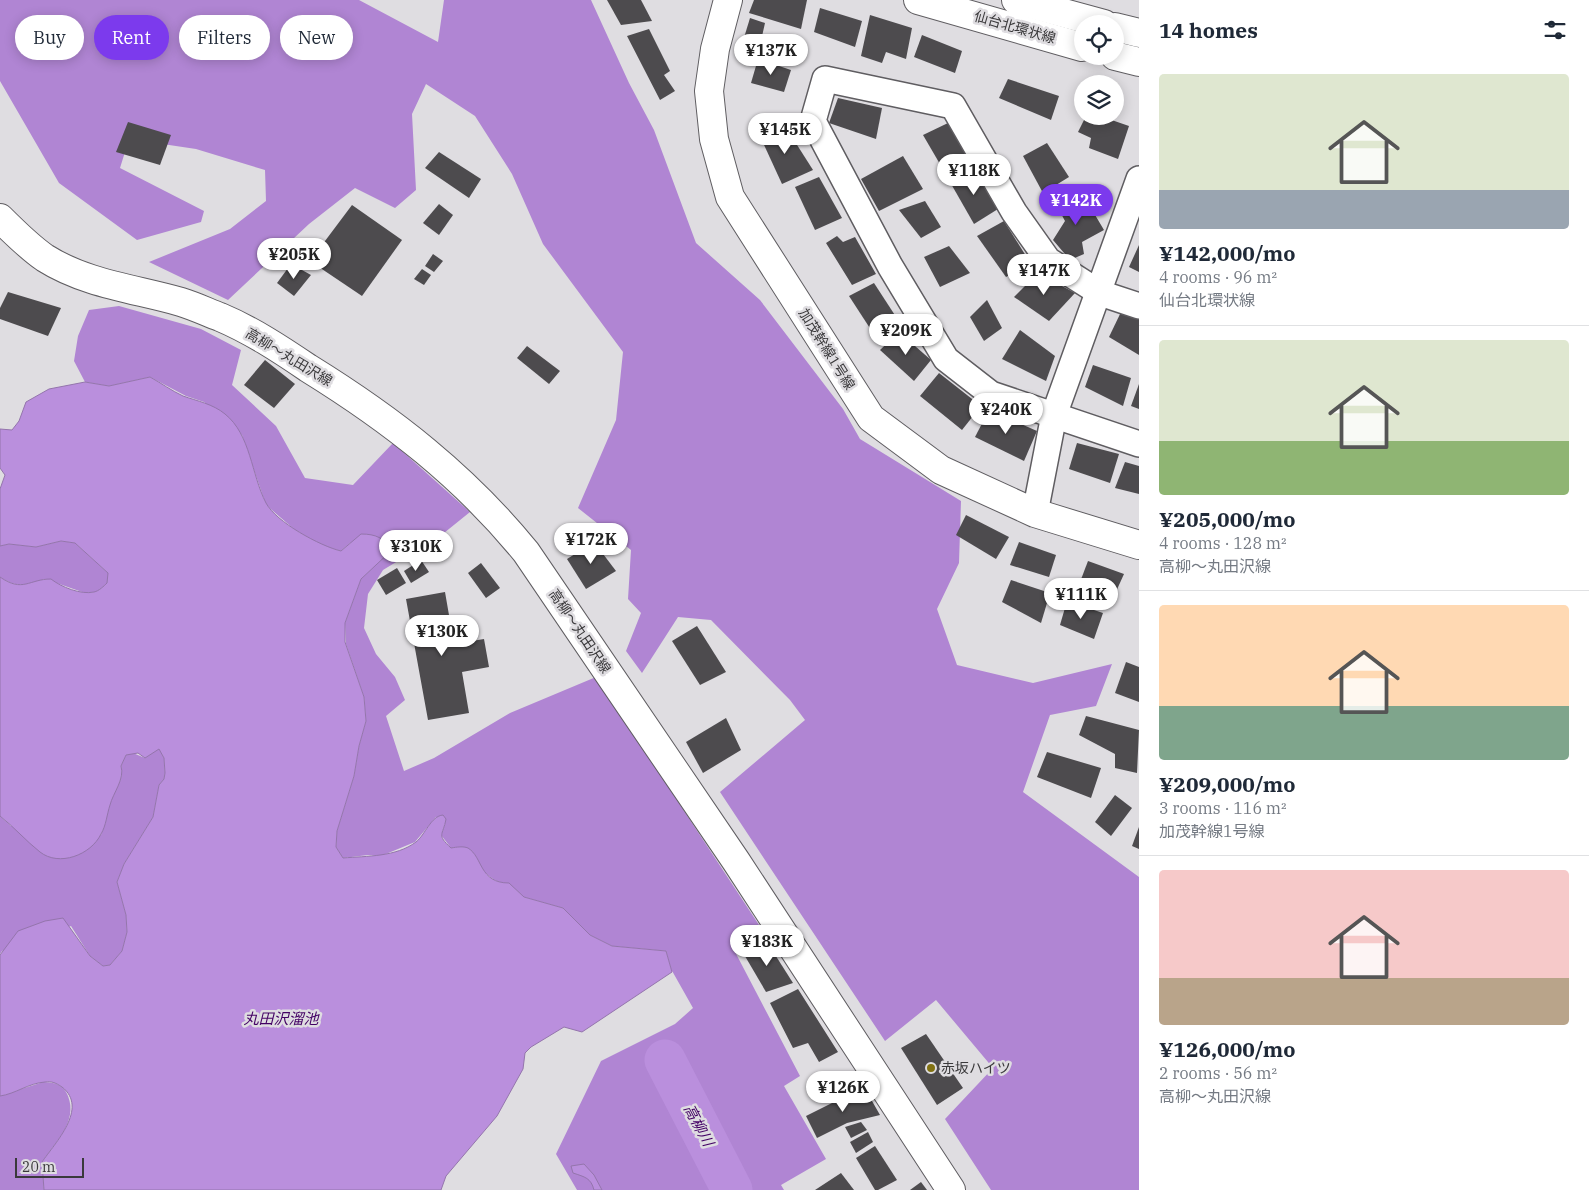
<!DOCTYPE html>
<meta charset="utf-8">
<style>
:root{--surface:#fff;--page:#f6f6f7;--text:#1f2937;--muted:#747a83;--line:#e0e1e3;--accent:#7c3aed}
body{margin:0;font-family:"IBM Plex Serif","Noto Sans JP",serif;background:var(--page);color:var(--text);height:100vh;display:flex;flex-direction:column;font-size:19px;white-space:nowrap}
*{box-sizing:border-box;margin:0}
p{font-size:16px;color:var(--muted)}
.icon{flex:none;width:28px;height:28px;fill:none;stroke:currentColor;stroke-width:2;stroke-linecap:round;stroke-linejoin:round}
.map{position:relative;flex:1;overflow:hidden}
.side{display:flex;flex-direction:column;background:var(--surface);width:450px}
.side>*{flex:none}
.guide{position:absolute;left:15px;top:15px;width:475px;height:45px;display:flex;gap:10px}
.fabs{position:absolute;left:1074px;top:15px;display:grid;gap:10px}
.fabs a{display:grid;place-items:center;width:50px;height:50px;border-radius:50%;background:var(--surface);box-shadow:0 2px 12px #0003;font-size:25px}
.scale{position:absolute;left:15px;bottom:12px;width:69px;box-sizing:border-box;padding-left:5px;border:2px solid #3a393b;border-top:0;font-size:14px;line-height:18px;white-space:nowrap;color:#3a393b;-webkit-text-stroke:4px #dfdde1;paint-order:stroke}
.price{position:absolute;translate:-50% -42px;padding:0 11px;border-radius:18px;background:#fff;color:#222;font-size:16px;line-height:32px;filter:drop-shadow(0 1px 2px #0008)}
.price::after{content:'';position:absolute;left:50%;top:30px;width:15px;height:11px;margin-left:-8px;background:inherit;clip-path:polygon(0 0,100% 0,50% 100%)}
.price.selected{background:var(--accent);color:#fff}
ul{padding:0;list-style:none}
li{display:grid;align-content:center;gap:10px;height:265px;padding:0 20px}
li+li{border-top:1px solid var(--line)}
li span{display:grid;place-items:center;height:155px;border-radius:5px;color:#555}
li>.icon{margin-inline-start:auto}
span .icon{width:90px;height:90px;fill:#fffc;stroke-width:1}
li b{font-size:21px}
h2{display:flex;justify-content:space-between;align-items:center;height:60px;padding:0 20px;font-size:21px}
.tag{padding:0 18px;border-radius:22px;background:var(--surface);box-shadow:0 2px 12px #0003;font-size:18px;line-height:45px}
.tag.selected{background:var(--accent);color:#fff}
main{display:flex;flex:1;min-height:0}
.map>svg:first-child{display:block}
.forest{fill:#b085d3}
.water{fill:#ba8fdd;stroke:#9475ac}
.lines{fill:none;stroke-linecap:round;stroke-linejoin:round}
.river{stroke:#ba8fdd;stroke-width:41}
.building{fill:#4d4b4e}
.minor-casing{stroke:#5f5d61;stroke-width:28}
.tertiary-casing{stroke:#5f5d61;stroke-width:30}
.primary-casing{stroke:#5f5d61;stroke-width:30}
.minor{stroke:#fff;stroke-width:25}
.tertiary{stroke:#fff;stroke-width:28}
.primary{stroke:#fff;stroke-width:28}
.poi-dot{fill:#817112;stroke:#dfdde1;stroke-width:2}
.labels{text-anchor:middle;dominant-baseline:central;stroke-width:5;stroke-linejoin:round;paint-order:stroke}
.street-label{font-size:14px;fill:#3a393b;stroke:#dfdde1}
.poi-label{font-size:14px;fill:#3a393b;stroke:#dfdde1;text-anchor:start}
.water-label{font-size:15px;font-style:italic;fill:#430164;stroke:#dfdde1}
</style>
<main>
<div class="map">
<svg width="1139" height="1190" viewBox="0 0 1139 1190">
<rect width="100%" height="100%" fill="#dfdde1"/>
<g class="forest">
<polygon points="0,0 359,0 438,42 444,0 591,0 629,83 654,130 696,243 760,300 843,409 860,439 961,501 959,563 937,609 957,665 1033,683 1112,664 1096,706 1050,715 1023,792 1139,877 1139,1190 991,1190 945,1119 993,1068 936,1000 885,1041 720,792 805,720 790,700 711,620 678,617 642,673 626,651 641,613 628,599 631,550 578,508 616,420 623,352 543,244 512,174 475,116 426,84 412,114 416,190 395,208 355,188 309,224 228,300 149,262 230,229 266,201 265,170 196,149 129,139 120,168 204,211 201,222 137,240 59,183 0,81"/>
<path d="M119,306L201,329L241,350L232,385L276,426L305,478L353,485L393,443L470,512L444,533L383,570L368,594L364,628L376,654L395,677L405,700L386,716L404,771L434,758L510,713L596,677L761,928L733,948L800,1076L784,1086L826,1159L781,1185L784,1190H577L556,1154L601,1061L675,1024L693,1008L671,969L666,951L612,946L590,935L563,908L524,897L509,884C488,883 476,862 464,847L451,848L441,835L445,824L436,817L415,842L381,856L368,855L343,858L336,847L337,831L354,776L359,746L366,721L364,697L346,644L345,623L361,579L391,550L385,540L350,543L341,551L324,547L295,530L266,505L242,435L204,402L186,396L150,377L109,386L85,382L74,361L78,336L89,310Z"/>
<path d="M61,541L75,543L108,573V583L97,592L85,593L45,579C28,586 16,588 0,577V546L9,544L36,547Z"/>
<path d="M159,748L164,758L165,773L164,779L159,785L153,817L124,864L117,882L126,915L127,932L122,951L110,965L103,966L90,956L71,926L2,951L0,954V816L11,826L101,835C105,823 107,811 111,800C115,789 125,778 121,766L126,755L133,753L145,758Z"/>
<path d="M43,1082C55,1082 64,1085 68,1096C78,1121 56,1142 42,1162L44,1190H0V1096Z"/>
</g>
<g class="water">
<path d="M150,377C161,383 172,391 183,396C197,401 213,404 225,414C251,435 251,474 266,503C276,522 320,546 341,551L361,534C376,534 384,538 392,550L361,579L345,623V642L364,697L366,721L359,746L354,776L337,831L336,847L343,858C367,856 396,857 416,842C425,835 431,816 443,815L446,819C443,836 436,834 451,848C457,847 463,846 468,848C483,857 479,883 509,883L524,897L563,908L590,935L612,946L666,951L672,972L582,1032L564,1027L531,1047L525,1053L523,1069L497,1116L446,1176L441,1190H44L42,1162C55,1143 89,1108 62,1087C56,1083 52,1081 45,1082C29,1083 15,1094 0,1096V955L18,931L45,921L63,918L90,956L103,966L110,965L122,951L127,932L126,915L117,882L124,864L153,817L159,785L164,779L165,773L164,758L159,749L145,758L138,753L126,755L121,766C125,779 113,793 110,805C107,814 106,826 101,834C91,855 59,867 40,852C26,841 14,827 0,816V577C23,593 29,579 51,579C61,587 81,595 94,592C99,591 104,586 107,583L108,573L75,543L61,541L36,547L9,544L0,546V489L5,475L0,468V429L12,430L19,421L26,402L49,389L85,382L109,386Z"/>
<path d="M584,1164L594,1175L602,1190H594C591,1178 585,1177 573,1173L571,1166Z"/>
</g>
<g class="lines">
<polyline class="river" points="665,1060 732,1190"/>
</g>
<g class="building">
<polygon points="607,0 641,0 652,21 621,25"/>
<polygon points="754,0 807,0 801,29 749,13"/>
<polygon points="820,8 862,21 855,47 814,32"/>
<polygon points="870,15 912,28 906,59 886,52 882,63 861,56"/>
<polygon points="750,18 765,23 760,45 743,41"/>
<polygon points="649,29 670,71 664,75 675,91 660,100 627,36"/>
<polygon points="922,35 962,51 955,73 914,57"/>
<polygon points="758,59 791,70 784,92 751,83"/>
<polygon points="1008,79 1059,96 1051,120 999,98"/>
<polygon points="838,98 882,108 876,139 829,123"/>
<polygon points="1086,116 1100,116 1129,126 1118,159 1089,148 1091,138 1078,132"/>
<polygon points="128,122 171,135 160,165 116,152"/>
<polygon points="948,123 971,159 944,171 923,135"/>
<polygon points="785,126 813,170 782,184 759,134"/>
<polygon points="1047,143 1069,177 1043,193 1023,156"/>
<polygon points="439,152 481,179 469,198 425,168"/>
<polygon points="903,156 923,189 879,211 861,179"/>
<polygon points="976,170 998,209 974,224 950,182"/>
<polygon points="819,177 842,218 815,230 795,187"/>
<polygon points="1082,193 1104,230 1082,242 1084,254 1070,260 1053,240 1065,221 1057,206"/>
<polygon points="925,201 941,227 921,238 899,210"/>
<polygon points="439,204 453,215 439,235 423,223"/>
<polygon points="352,205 402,240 362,296 310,261"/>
<polygon points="1004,221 1031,264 1006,277 977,236"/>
<polygon points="837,236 843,242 855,237 876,274 852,285 826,243"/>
<polygon points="1139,245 1139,272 1129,267"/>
<polygon points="949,246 970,273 940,287 924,257"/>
<polygon points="433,254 443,261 434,272 425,266"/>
<polygon points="291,264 311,275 294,296 277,283"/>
<polygon points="422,269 431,275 424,285 414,279"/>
<polygon points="1038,273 1075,293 1049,321 1014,297"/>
<polygon points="874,283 900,323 875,336 849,296"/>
<polygon points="8,292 61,308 48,336 0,319 0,308"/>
<polygon points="987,300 1002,328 984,341 970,317"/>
<polygon points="1121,312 1139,318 1139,355 1109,337"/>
<polygon points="1020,330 1055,356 1046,381 1002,359"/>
<polygon points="899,332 931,360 914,381 880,350"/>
<polygon points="527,346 560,371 549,384 517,358"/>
<polygon points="265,360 295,384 274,408 244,385"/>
<polygon points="1093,365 1131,378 1123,406 1085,387"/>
<polygon points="939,373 981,406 962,430 920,396"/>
<polygon points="1139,384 1139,409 1131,406"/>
<polygon points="989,410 1037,431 1024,461 975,437"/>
<polygon points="1077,443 1119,454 1110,483 1069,469"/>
<polygon points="1125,462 1139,466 1139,494 1115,488"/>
<polygon points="966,515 1009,537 996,559 956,535"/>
<polygon points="594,542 616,571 586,589 567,559"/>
<polygon points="1019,542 1056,555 1049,577 1010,565"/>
<polygon points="421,560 429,572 411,583 404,571"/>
<polygon points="1088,561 1124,574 1114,596 1080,582"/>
<polygon points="481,563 500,588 486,598 468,573"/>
<polygon points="397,568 406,583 386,595 377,580"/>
<polygon points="1011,580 1050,593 1041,623 1002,602"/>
<polygon points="445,592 454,644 484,639 489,667 462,672 469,713 428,720 406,599"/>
<polygon points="1067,601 1103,613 1094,639 1060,625"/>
<polygon points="697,626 726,672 700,685 672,641"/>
<polygon points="1126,662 1139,667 1139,702 1115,693"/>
<polygon points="1086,716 1139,730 1137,773 1115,768 1115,754 1079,735"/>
<polygon points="726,718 741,750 703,773 686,742"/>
<polygon points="1047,752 1101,768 1091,798 1037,777"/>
<polygon points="1115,795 1132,808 1111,836 1095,822"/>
<polygon points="1139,827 1139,849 1132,846"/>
<polygon points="767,942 793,983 766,992 742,951"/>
<polygon points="798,989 838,1052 819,1062 808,1043 793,1048 770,1003"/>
<polygon points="926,1034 963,1088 937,1105 901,1048"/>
<polygon points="864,1087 880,1115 847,1123 817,1138 806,1116"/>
<polygon points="861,1122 867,1130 851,1138 845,1127"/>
<polygon points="868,1132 873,1142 856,1153 850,1142"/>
<polygon points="875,1146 897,1180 878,1190 875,1190 856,1158"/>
<polygon points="841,1173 854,1190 815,1190"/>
<polygon points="921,1182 927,1190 910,1190"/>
</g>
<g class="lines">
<g class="minor-casing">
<g id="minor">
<polyline points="1139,306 1100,293 1048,260 1014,212 953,106 825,79 813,121 890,266 946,359 991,394 1139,444"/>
<polyline points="1035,513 1054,415 1139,179"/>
</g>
</g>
<g class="tertiary-casing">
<g id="tertiary">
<polyline points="728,0 715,49 709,91 714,139 730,197 871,418 941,470 1035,513 1139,545"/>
<path d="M0,218C14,232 29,247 45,258C86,284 136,289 181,302C194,306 207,312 220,317C251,330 280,349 308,368C392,420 464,476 526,552L736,861L951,1190"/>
</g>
</g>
<g class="primary-casing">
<g id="primary">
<polyline points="918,0 1082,47"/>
<polyline points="1016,0 1104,24"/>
<polyline points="1115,27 1139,33"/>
<polyline points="1115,56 1139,62"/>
</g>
</g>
<use href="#minor" class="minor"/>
<use href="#tertiary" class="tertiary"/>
<use href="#primary" class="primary"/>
</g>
<circle class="poi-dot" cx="931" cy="1068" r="5"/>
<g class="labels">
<g class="street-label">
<text transform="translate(1015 27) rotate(16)">仙台北環状線</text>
<text transform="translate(827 349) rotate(58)">加茂幹線1号線</text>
<text transform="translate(289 357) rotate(31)">高柳～丸田沢線</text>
<text transform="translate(580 631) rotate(56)">高柳～丸田沢線</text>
</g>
<g class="poi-label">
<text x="941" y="1068">赤坂ハイツ</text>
</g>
<g class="water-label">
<text x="281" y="1018">丸田沢溜池</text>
<text transform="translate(699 1125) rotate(62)">高柳川</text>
</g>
</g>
</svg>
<div class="fabs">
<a><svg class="icon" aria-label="locate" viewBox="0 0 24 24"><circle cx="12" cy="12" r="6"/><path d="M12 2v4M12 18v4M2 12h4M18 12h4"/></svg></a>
<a><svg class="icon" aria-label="layers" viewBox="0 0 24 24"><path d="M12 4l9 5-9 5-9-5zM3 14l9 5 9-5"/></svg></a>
</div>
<div class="scale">20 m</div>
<b class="price" style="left:771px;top:76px">¥137K</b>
<b class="price" style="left:785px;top:155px">¥145K</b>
<b class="price" style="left:974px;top:196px">¥118K</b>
<b class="price selected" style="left:1076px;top:226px">¥142K</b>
<b class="price" style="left:294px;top:280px">¥205K</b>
<b class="price" style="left:1044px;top:296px">¥147K</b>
<b class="price" style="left:906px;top:356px">¥209K</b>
<b class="price" style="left:1006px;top:435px">¥240K</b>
<b class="price" style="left:591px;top:565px">¥172K</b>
<b class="price" style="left:416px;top:572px">¥310K</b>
<b class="price" style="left:1081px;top:620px">¥111K</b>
<b class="price" style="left:442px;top:657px">¥130K</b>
<b class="price" style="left:767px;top:967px">¥183K</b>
<b class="price" style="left:843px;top:1113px">¥126K</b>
<div class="guide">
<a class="tag">Buy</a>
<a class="tag selected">Rent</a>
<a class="tag">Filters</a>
<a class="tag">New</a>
</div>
</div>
<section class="side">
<h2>14 homes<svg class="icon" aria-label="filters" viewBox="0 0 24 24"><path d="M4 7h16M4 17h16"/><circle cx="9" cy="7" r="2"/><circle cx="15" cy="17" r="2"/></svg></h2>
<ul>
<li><span style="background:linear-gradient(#dfe7d0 75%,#9aa5b1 0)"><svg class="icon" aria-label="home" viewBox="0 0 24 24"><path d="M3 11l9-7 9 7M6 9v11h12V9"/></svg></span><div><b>¥142,000/mo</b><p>4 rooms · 96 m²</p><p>仙台北環状線</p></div></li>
<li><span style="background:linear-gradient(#dfe7d0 65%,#8fb573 0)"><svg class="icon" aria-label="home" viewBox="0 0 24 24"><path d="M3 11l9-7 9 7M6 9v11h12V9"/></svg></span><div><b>¥205,000/mo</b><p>4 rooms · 128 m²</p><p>高柳～丸田沢線</p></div></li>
<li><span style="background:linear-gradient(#ffd9b3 65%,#7fa58c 0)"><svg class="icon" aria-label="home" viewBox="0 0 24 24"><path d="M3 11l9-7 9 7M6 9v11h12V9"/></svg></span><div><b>¥209,000/mo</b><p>3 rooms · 116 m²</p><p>加茂幹線1号線</p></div></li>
<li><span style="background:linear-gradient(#f6c9c9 70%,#b9a48a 0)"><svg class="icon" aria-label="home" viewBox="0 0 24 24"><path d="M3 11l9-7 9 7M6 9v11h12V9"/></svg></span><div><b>¥126,000/mo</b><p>2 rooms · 56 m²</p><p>高柳～丸田沢線</p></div></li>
</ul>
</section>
</main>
